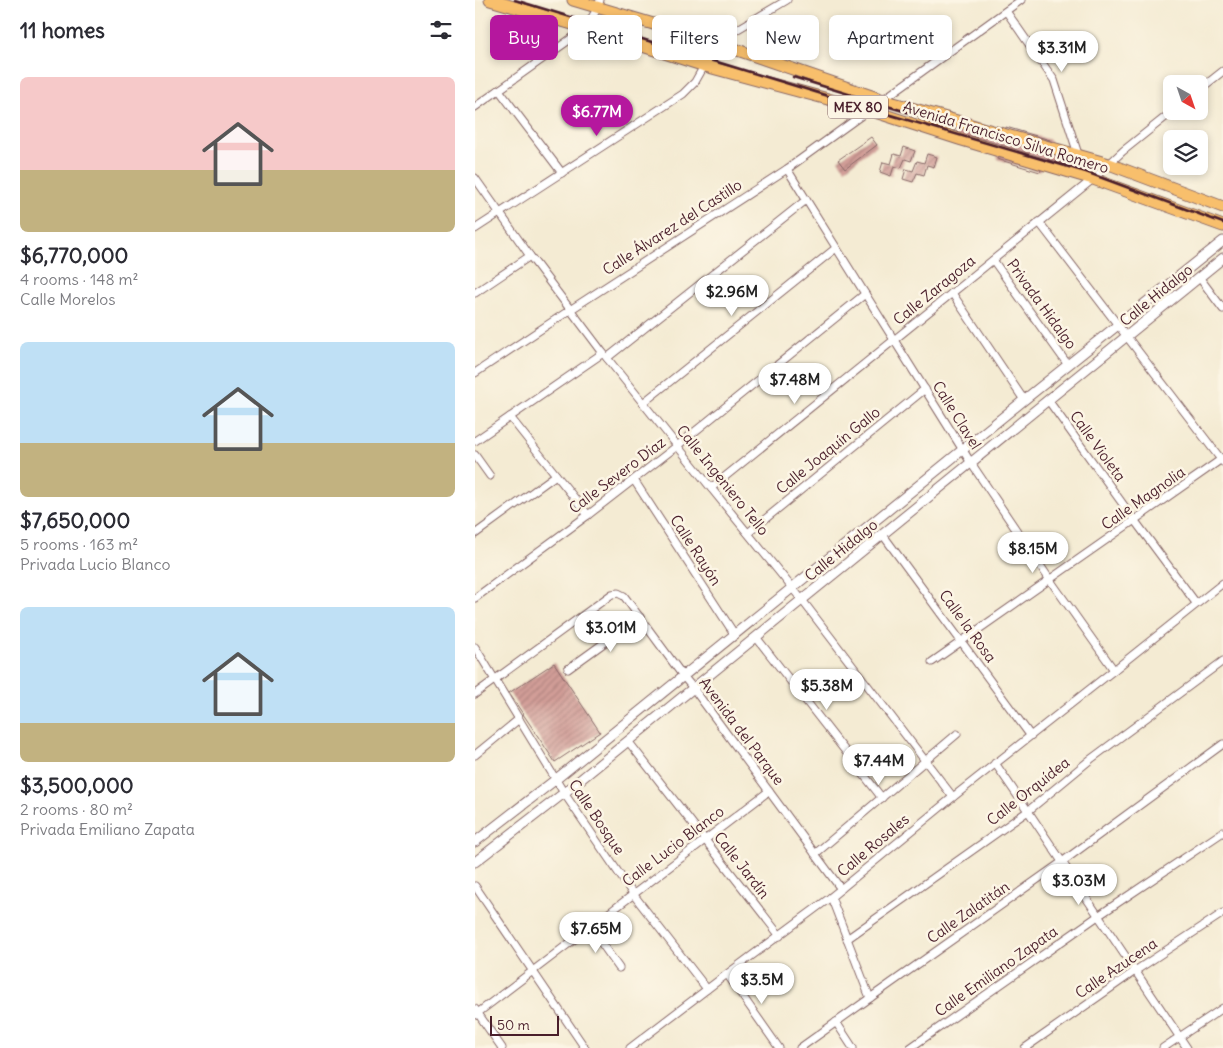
<!DOCTYPE html>
<meta charset="utf-8">
<style>
:root{--surface:#fff;--page:#f2f2f3;--text:#2b2b33;--muted:#7c7c81;--accent:#b5179e}
body{margin:0;font-family:Delius,sans-serif;background:var(--page);color:var(--text);height:100vh;display:flex;flex-direction:column;font-size:19px;white-space:nowrap}
*{box-sizing:border-box;margin:0}
p{font-size:16px;color:var(--muted)}
.icon{flex:none;width:28px;height:28px;fill:none;stroke:currentColor;stroke-width:2;stroke-linecap:round;stroke-linejoin:round}
.map{position:relative;flex:1;overflow:hidden}
.side{display:flex;flex-direction:column;background:var(--surface);width:475px}
.side>*{flex:none}
.hud{position:absolute;left:15px;top:15px;width:475px;height:45px;display:flex;gap:10px}
.needle{width:32px;rotate:140deg}
.buttons{position:absolute;left:688px;top:75px;display:grid;gap:10px}
.buttons a{display:grid;place-items:center;width:45px;height:45px;border-radius:8px;background:var(--surface);box-shadow:0 2px 8px #0003;font-size:25px}
.scale{position:absolute;left:15px;bottom:12px;width:69px;box-sizing:border-box;padding-left:5px;border:2px solid #4a1f2b;border-top:0;font-size:14px;line-height:18px;white-space:nowrap;color:#4a1f2b;-webkit-text-stroke:4px #fcf5e5;paint-order:stroke}
.price{position:absolute;translate:-50% -42px;padding:0 11px;border-radius:18px;background:#fff;color:#222;font-size:16px;line-height:32px;filter:drop-shadow(0 1px 2px #0008)}
.price::after{content:'';position:absolute;left:50%;top:30px;width:15px;height:11px;margin-left:-8px;background:inherit;clip-path:polygon(0 0,100% 0,50% 100%)}
.price.active{background:var(--accent);color:#fff}
ul{padding:0;list-style:none}
li{display:grid;align-content:center;gap:10px;height:265px;padding:0 20px}
li span{display:grid;place-items:center;height:155px;border-radius:8px;color:#555}
li>.icon{margin-inline-start:auto}
span .icon{width:90px;height:90px;fill:#fffc;stroke-width:1}
li b{font-size:21px}
h2{display:flex;justify-content:space-between;align-items:center;height:60px;padding:0 20px;font-size:21px}
.tag{padding:0 18px;border-radius:8px;background:var(--surface);box-shadow:0 2px 8px #0003;font-size:18px;line-height:45px}
.tag.active{background:var(--accent);color:#fff}
main{display:flex;flex:1;min-height:0}
.map>svg:first-child{display:block}
.building{fill:url(#building-hatch)}
.lines{fill:none;stroke-linecap:round;stroke-linejoin:round}
.minor-casing{stroke:#866666;stroke-width:9}
.tertiary-casing{stroke:#866666;stroke-width:11}
.primary-casing{stroke:#866666;stroke-width:13}
.minor{stroke:#fff;stroke-width:7}
.tertiary{stroke:#fff;stroke-width:9}
.primary{stroke:#f8bf6c;stroke-width:11}
.rail{stroke:#4a1f2b;stroke-width:2.5}
.labels{text-anchor:middle;dominant-baseline:central;stroke-width:5;stroke-linejoin:round;paint-order:stroke}
.shield{fill:#fcf5e5;stroke:#7f5f63;stroke-width:1}
.shield-label{font-size:14px;font-weight:bold;fill:#4a1f2b}
.street-label{font-size:15px;fill:#4a1f2b;stroke:#fcf5e5}
</style>
<main>
<section class="side">
<h2>11 homes<svg class="icon" aria-label="filters" viewBox="0 0 24 24"><path d="M4 7h16M4 17h16"/><circle cx="9" cy="7" r="2"/><circle cx="15" cy="17" r="2"/></svg></h2>
<ul>
<li><span style="background:linear-gradient(#f6c9c9 60%,#c2b280 0)"><svg class="icon" aria-label="home" viewBox="0 0 24 24"><path d="M3 11l9-7 9 7M6 9v11h12V9"/></svg></span><div><b>$6,770,000</b><p>4 rooms · 148 m²</p><p>Calle Morelos</p></div></li>
<li><span style="background:linear-gradient(#bfe0f5 65%,#c2b280 0)"><svg class="icon" aria-label="home" viewBox="0 0 24 24"><path d="M3 11l9-7 9 7M6 9v11h12V9"/></svg></span><div><b>$7,650,000</b><p>5 rooms · 163 m²</p><p>Privada Lucio Blanco</p></div></li>
<li><span style="background:linear-gradient(#bfe0f5 75%,#c2b280 0)"><svg class="icon" aria-label="home" viewBox="0 0 24 24"><path d="M3 11l9-7 9 7M6 9v11h12V9"/></svg></span><div><b>$3,500,000</b><p>2 rooms · 80 m²</p><p>Privada Emiliano Zapata</p></div></li>
</ul>
</section>
<div class="map">
<svg width="748" height="1048" viewBox="0 0 748 1048">
<defs>
<pattern id="building-hatch" width="6" height="6" patternUnits="userSpaceOnUse" patternTransform="scale(1.25)"><rect width="6" height="6" fill="#d29e98"/><path d="M-1 1l2-2M0 6l6-6M5 7l2-2" fill="none" stroke="#ac807c"/></pattern>
</defs>
<rect width="100%" height="100%" fill="#fcf5e5"/>
<filter id="ink" filterUnits="userSpaceOnUse"><feTurbulence type="fractalNoise" baseFrequency=".02" numOctaves="2"/><feDisplacementMap in="SourceGraphic" scale="10" xChannelSelector="R" yChannelSelector="G"/><feConvolveMatrix kernelMatrix="1 2 1 2 8 2 1 2 1" color-interpolation-filters="sRGB"/></filter>
<filter id="wash" filterUnits="userSpaceOnUse"><feTurbulence type="fractalNoise" baseFrequency=".0096" numOctaves="4" result="noise"/><feDisplacementMap in="SourceGraphic" scale="20" xChannelSelector="R" yChannelSelector="G"/><feGaussianBlur stdDeviation="1.12" result="paint"/><feColorMatrix in="noise" values="0 0 0 0 0 0 0 0 0 0 0 0 0 0 0 0 0 1.4 0 .05"/><feComposite in="paint" operator="in"/></filter>
<g filter="url(#wash)">
<rect width="100%" height="100%" fill="#f4ebd3"/>
<g id="blocks">
<g class="building">
<polygon points="484,120 530,133 531,127 575,140 574,147 611,158 605,178 567,167 565,172 522,159 523,153 477,140"/>
<polygon points="396,137 402,145 370,169 363,160"/>
<polygon points="429,147 440,151 436,161 430,159 426,168 419,166 416,176 405,172 408,162 416,164 419,154 426,156"/>
<polygon points="452,154 462,157 459,167 452,165 449,175 442,173 438,182 428,179 431,169 438,171 442,161 449,163"/>
<polygon points="79,663 125,732 80,762 34,693"/>
</g>
</g>
</g>
<g filter="url(#ink)">
<use href="#blocks" fill-opacity="0" stroke="#866666" stroke-width="1"/>
<g class="lines">
<g class="minor-casing">
<g id="minor">
<polyline points="531,11 579,80 603,154"/>
<polyline points="24,90 87,173"/>
<polyline points="724,90 748,71"/>
<polyline points="0,107 111,28 123,7 125,0"/>
<polyline points="312,169 496,463 575,580 639,670"/>
<polyline points="0,178 55,256 128,353 236,488 327,600 478,797"/>
<polyline points="564,222 748,462"/>
<polyline points="0,229 208,94 220,82 242,43 246,39 312,0"/>
<polyline points="518,260 593,365"/>
<polyline points="724,277 748,309"/>
<polyline points="0,293 55,256"/>
<polyline points="477,293 549,400"/>
<polyline points="132,358 331,200"/>
<polyline points="0,373 95,310 312,169 546,0"/>
<polyline points="573,400 660,521 721,603"/>
<polyline points="168,403 361,248"/>
<polyline points="35,417 113,515"/>
<polyline points="0,441 128,353"/>
<polyline points="0,455 15,476"/>
<polyline points="159,480 260,635"/>
<polyline points="236,488 618,179 648,151 698,111"/>
<polyline points="273,533 450,389"/>
<polyline points="0,534 81,475"/>
<polyline points="408,535 555,735"/>
<polyline points="0,598 113,515 202,446 390,294"/>
<polyline points="281,637 407,798"/>
<polyline points="0,647 89,793 158,894 232,989"/>
<polyline points="457,662 748,458"/>
<polyline points="93,669 165,617"/>
<polyline points="0,694 137,594 143,593 149,596 208,676 218,688 366,889"/>
<polyline points="153,741 305,936"/>
<polyline points="0,755 44,719"/>
<polyline points="520,763 553,811 712,1048"/>
<polyline points="340,854 482,734"/>
<polyline points="0,886 110,1048"/>
<polyline points="356,897 395,998"/>
<polyline points="115,927 144,968"/>
<polyline points="372,939 553,811 616,759 748,661"/>
<polyline points="252,974 304,1048"/>
<polyline points="0,1009 27,1048"/>
<polyline points="0,1015 294,791"/>
<polyline points="361,1022 378,1048"/>
<polyline points="155,1048 252,974 356,897 478,797 639,670 748,583"/>
<polyline points="325,1048 395,998 587,862 748,744"/>
<polyline points="435,1048 623,916 748,832"/>
<polyline points="550,1048 660,971 748,913"/>
<polyline points="688,1048 748,1008"/>
</g>
</g>
<g class="tertiary-casing">
<g id="tertiary">
<polyline points="0,842 80,780 549,400 748,241"/>
<polyline points="0,862 89,793 748,258"/>
</g>
</g>
<g class="primary-casing">
<g id="primary">
<polyline points="15,0 111,28 230,66 394,110 484,139 618,179 748,226"/>
<polyline points="98,0 242,43 408,100 634,164 748,207"/>
</g>
</g>
<use href="#minor" class="minor"/>
<use href="#tertiary" class="tertiary"/>
<use href="#primary" class="primary"/>
<g class="rail">
<polyline points="40,0 412,114 611,172 748,223"/>
<polyline points="318,77 432,112"/>
</g>
</g>
</g>
<g class="labels">
<rect class="shield" x="353" y="95.5" width="60" height="23" rx="4"/>
<g class="shield-label">
<text x="383" y="107">MEX 80</text>
</g>
<g class="street-label">
<text transform="translate(531 137) rotate(17)">Avenida Francisco Silva Romero</text>
<text transform="translate(197 227) rotate(-33)">Calle Álvarez del Castillo</text>
<text transform="translate(459 290) rotate(-39)">Calle Zaragoza</text>
<text transform="translate(681 295) rotate(-39)">Calle Hidalgo</text>
<text transform="translate(567 304) rotate(54)">Privada Hidalgo</text>
<text transform="translate(482 415) rotate(58)">Calle Clavel</text>
<text transform="translate(623 446) rotate(54)">Calle Violeta</text>
<text transform="translate(353 450) rotate(-39)">Calle Joaquín Gallo</text>
<text transform="translate(142 475) rotate(-37)">Calle Severo Díaz</text>
<text transform="translate(248 480) rotate(51)">Calle Ingeniero Tello</text>
<text transform="translate(668 498) rotate(-35)">Calle Magnolia</text>
<text transform="translate(221 550) rotate(57)">Calle Rayón</text>
<text transform="translate(366 550) rotate(-39)">Calle Hidalgo</text>
<text transform="translate(493 626) rotate(54)">Calle la Rosa</text>
<text transform="translate(267 731) rotate(53)">Avenida del Parque</text>
<text transform="translate(553 791) rotate(-38)">Calle Orquídea</text>
<text transform="translate(122 817) rotate(56)">Calle Bosque</text>
<text transform="translate(398 845) rotate(-40)">Calle Rosales</text>
<text transform="translate(198 846) rotate(-37)">Calle Lucio Blanco</text>
<text transform="translate(267 865) rotate(52)">Calle Jardín</text>
<text transform="translate(493 912) rotate(-35)">Calle Zalatitán</text>
<text transform="translate(641 968) rotate(-34)">Calle Azucena</text>
<text transform="translate(521 971) rotate(-35)">Calle Emiliano Zapata</text>
</g>
</g>
</svg>
<div class="buttons">
<a><svg class="needle" viewBox="-14 -14 28 28"><path d="M0-13l5 13h-10z" fill="#e53935"/><path d="M0 13l5-13h-10z" fill="#7c7c81"/></svg></a>
<a><svg class="icon" aria-label="layers" viewBox="0 0 24 24"><path d="M12 4l9 5-9 5-9-5zM3 14l9 5 9-5"/></svg></a>
</div>
<div class="scale">50 m</div>
<b class="price" style="left:587px;top:73px">$3.31M</b>
<b class="price active" style="left:122px;top:137px">$6.77M</b>
<b class="price" style="left:257px;top:317px">$2.96M</b>
<b class="price" style="left:320px;top:405px">$7.48M</b>
<b class="price" style="left:558px;top:574px">$8.15M</b>
<b class="price" style="left:136px;top:653px">$3.01M</b>
<b class="price" style="left:352px;top:711px">$5.38M</b>
<b class="price" style="left:404px;top:786px">$7.44M</b>
<b class="price" style="left:604px;top:906px">$3.03M</b>
<b class="price" style="left:121px;top:954px">$7.65M</b>
<b class="price" style="left:287px;top:1005px">$3.5M</b>
<div class="hud">
<a class="tag active">Buy</a>
<a class="tag">Rent</a>
<a class="tag">Filters</a>
<a class="tag">New</a>
<a class="tag">Apartment</a>
</div>
</div>
</main>
